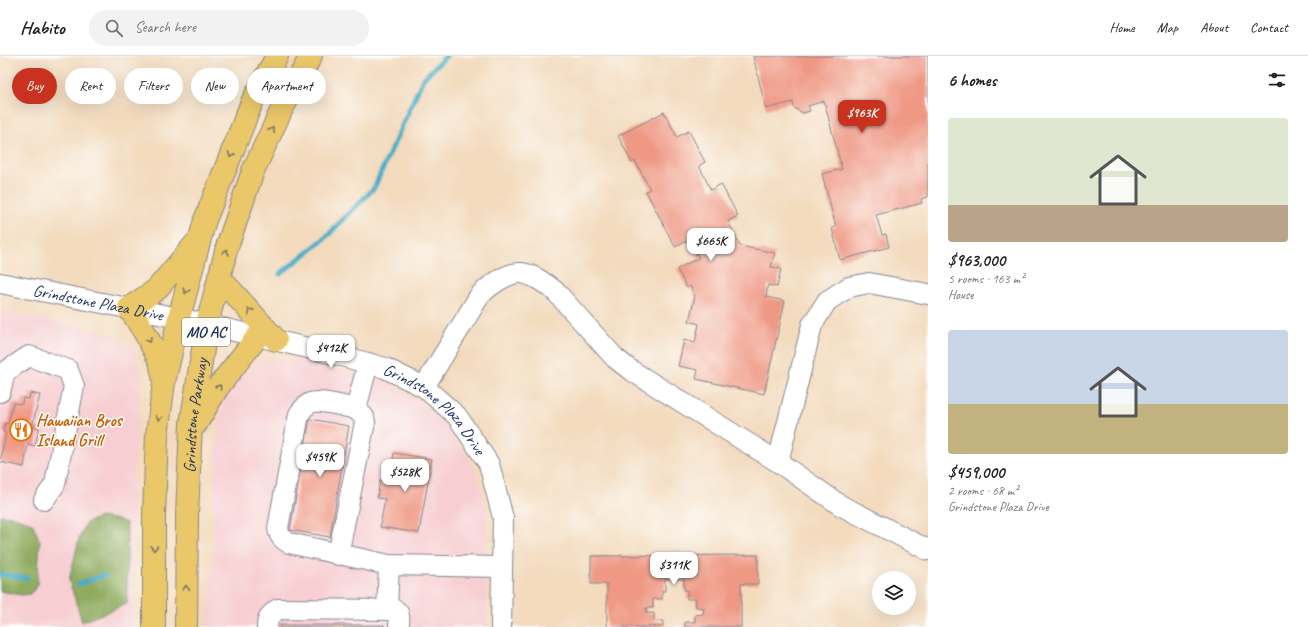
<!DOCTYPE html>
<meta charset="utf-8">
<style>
:root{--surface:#fff;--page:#f2f2f2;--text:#202124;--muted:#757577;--line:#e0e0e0;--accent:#c8321e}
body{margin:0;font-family:Caveat,sans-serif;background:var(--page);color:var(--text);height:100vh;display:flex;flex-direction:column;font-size:15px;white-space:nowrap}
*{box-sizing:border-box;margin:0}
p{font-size:13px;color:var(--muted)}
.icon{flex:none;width:22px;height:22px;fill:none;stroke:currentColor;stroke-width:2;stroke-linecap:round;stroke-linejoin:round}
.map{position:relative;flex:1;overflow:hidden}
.drawer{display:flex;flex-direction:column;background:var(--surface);width:380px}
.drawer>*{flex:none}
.banner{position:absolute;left:12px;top:12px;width:380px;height:36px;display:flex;gap:8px}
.fabs{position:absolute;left:872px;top:515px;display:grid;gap:8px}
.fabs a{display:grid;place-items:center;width:44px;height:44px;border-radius:50%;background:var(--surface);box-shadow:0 4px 16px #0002;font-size:20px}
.price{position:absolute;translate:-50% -34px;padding:0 9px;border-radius:8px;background:#fff;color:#222;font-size:13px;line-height:26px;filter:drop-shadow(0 1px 2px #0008)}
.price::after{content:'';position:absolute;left:50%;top:24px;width:12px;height:9px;margin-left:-6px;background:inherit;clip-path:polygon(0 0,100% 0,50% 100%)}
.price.current{background:var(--accent);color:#fff}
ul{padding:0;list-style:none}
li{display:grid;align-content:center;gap:8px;height:212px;padding:0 20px}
li span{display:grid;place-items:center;height:124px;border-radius:4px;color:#555}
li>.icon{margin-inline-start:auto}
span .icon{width:72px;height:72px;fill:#fffc;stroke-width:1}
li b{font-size:17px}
h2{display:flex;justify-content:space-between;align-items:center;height:48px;padding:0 20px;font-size:17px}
.tag{padding:0 14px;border-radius:18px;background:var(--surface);box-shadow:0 4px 16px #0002;font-size:14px;line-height:36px}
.tag.current{background:var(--accent);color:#fff}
header{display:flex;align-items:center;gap:24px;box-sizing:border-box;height:56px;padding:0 20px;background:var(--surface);border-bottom:1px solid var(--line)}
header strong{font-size:19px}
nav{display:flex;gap:22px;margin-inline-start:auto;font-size:14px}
.search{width:280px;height:36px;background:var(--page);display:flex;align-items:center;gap:10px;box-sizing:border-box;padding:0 14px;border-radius:22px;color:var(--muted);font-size:15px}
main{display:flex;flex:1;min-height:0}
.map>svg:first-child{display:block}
.built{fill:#f7cfd3}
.forest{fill:#8fac60;stroke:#556e5f}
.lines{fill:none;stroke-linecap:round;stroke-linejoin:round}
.stream{stroke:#48adc7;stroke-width:5}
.building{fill:#ef9985}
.minor-casing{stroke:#87848e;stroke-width:22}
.major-casing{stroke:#87848e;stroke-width:24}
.minor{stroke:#fff;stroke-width:20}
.major{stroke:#eac769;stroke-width:22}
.oneway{stroke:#787363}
.labels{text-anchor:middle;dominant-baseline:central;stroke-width:3;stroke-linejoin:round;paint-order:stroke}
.shield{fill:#fdfcf7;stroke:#5f6c8c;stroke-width:1}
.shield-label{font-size:16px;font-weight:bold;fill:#1b2f5e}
.street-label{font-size:17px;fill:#1b2f5e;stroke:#fdfcf7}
.food-label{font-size:17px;font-weight:bold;fill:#c56008;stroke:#fdfcf7;text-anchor:start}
</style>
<header>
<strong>Habito</strong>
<div class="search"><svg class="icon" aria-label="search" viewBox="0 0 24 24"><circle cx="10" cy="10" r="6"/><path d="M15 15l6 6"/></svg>Search here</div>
<nav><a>Home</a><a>Map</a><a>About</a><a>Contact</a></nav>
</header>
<main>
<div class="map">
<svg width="928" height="571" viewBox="0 0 928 571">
<rect width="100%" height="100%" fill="#fdfcf7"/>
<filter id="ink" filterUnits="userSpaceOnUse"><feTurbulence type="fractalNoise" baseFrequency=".025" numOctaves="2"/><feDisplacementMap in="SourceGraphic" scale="8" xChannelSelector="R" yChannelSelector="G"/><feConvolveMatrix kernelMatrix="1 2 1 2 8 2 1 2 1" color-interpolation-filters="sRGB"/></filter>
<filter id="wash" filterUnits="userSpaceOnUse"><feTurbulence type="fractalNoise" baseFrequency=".012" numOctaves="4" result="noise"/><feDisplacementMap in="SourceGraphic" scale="16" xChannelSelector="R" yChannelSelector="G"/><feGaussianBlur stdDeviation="0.9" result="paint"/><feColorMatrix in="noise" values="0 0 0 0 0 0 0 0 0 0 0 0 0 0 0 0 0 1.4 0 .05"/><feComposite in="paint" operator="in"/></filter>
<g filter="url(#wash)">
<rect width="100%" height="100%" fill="#f3dabd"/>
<g class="built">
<polygon points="0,254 112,278 134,293 141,318 133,433 133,571 0,571"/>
<polygon points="294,303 387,326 418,344 446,369 466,397 479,424 487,455 487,571 207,571 213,501 214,424 221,348 226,335 242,317 252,309 268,304"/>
</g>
<g class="forest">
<polygon points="0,459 11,460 32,467 40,485 37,531 30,538 21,539 0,535"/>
<polygon points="100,461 119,464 126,467 127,473 127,548 82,566 69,524 79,483 86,467"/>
</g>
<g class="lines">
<g class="stream">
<polyline points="280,218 323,184 374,132 423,23 446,0"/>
<polyline points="0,518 27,522"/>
<polyline points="79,528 105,519"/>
</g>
</g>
<g id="blocks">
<g class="building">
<polygon points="753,0 928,0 928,141 921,143 922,147 876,159 882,179 886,178 889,191 840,204 832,172 836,171 822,118 842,113 824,45 808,50 810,55 803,57 794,52 793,46 766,53"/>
<polygon points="664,56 677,81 689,75 705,106 699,110 711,134 721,128 738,160 728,165 740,190 775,197 771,211 781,213 777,231 768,229 766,241 785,245 764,338 696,323 698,314 678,310 684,284 695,287 699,268 689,265 695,240 690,230 687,232 677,213 699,202 689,184 675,191 646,135 650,133 635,105 632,107 618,80"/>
<polygon points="30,337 40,339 32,370 39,372 35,390 28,388 24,411 0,406 6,377 3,376 5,367 8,368 13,347 22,348 23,342 29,343"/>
<polygon points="310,363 349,370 330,481 290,474"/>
<polygon points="394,397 432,403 419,477 380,471 385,443 377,442 380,424 389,426"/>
<polygon points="758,499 758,528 741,528 741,571 685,571 685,566 695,566 695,559 703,558 704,552 696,551 696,543 687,543 687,534 684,534 684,523 665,523 665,535 662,535 662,543 653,543 653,552 646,552 646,557 654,557 654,565 663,565 663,571 607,571 607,528 591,528 591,500"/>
<rect x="280" y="569" width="104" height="2"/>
</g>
</g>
</g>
<g filter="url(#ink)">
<use href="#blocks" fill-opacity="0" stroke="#87848e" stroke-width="1"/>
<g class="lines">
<g class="minor-casing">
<g id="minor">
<path id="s1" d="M0,227L179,262L342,300L385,312L424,331L457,360L489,408L503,462L501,571"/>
<path d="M368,307L356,353C345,351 320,343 310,347C305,350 302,354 299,358L278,472C279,480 282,483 289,487L389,509"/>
<path d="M424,331L480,239C489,230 508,216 521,217C532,218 547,228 556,236L615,302L629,313L778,406L812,269L827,245L849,231L869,227L928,238"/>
<polyline points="0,336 5,316 29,300 68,314 74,330 55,428 44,444"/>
<polyline points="778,406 840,449 928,494"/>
<polyline points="338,499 365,366 364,361 356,353"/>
<polyline points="387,554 389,509 502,511"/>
<path d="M267,571C267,562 271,558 278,553L395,554C401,557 399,565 399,571"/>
</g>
</g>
<g class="major-casing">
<g id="major">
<polyline points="219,221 276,284"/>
<polyline points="164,325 160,305 145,277 129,252 156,234 196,187"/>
<polyline points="196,368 218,331 258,280"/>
<polyline points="154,571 154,458 157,379 164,326 179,262 205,164 252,46 277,0"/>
<path id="s2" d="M186,571L187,460L191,368L207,268L227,191L253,115L282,53L311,0"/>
</g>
</g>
<use href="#minor" class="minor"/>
<use href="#major" class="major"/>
</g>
<defs><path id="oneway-chevron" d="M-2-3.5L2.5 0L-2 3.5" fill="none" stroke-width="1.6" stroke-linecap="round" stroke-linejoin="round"/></defs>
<g class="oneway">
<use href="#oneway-chevron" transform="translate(272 74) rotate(-65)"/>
<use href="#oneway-chevron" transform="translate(231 99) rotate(112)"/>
<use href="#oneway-chevron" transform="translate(226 196) rotate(-74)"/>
<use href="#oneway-chevron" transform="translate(186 235) rotate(105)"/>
<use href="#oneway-chevron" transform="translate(250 255) rotate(-132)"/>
<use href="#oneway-chevron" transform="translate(149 284) rotate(63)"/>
<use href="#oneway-chevron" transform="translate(219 331) rotate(-55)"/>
<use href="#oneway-chevron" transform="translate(159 362) rotate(98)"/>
<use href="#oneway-chevron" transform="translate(154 492) rotate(90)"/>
<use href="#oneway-chevron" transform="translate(186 532) rotate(-90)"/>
</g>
</g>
<defs>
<g id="restaurant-ring" transform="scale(1.15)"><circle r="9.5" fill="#fdfcf7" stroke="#e8710a" stroke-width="1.5"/><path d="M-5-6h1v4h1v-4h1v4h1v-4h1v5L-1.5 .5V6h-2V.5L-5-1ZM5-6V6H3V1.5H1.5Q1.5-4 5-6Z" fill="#e8710a"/></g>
</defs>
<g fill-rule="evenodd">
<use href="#restaurant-ring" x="21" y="374"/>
</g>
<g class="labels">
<rect class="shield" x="182" y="262" width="48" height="28" rx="3"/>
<g class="shield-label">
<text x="206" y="276">MO AC</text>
</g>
<g class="street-label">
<text stroke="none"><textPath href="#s1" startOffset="100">Grindstone Plaza Drive</textPath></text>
<text stroke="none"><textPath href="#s1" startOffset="460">Grindstone Plaza Drive</textPath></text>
<text stroke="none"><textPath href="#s2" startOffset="212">Grindstone Parkway</textPath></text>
</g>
<g class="food-label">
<text x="36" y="364">Hawaiian Bros<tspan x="36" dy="20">Island Grill</tspan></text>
</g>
</g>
</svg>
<div class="fabs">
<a><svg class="icon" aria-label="layers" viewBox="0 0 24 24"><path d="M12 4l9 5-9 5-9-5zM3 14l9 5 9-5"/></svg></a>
</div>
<b class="price current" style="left:862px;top:78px">$963K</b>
<b class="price" style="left:711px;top:206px">$665K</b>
<b class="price" style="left:331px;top:313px">$412K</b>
<b class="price" style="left:320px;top:422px">$459K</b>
<b class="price" style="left:405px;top:437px">$528K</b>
<b class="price" style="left:674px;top:530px">$311K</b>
<div class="banner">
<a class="tag current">Buy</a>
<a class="tag">Rent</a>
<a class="tag">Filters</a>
<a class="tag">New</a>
<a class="tag">Apartment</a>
</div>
</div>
<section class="drawer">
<h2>6 homes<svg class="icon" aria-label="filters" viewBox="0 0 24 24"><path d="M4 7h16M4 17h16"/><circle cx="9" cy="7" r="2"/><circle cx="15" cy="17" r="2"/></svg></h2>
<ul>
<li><span style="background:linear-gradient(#dfe7d0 70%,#b9a48a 0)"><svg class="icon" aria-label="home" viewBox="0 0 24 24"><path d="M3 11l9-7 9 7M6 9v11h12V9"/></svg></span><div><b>$963,000</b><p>5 rooms · 163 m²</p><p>House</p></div></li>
<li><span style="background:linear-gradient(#c9d6e8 60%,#c2b280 0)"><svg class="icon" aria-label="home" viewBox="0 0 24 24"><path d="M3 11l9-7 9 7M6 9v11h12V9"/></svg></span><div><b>$459,000</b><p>2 rooms · 68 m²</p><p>Grindstone Plaza Drive</p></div></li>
</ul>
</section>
</main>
